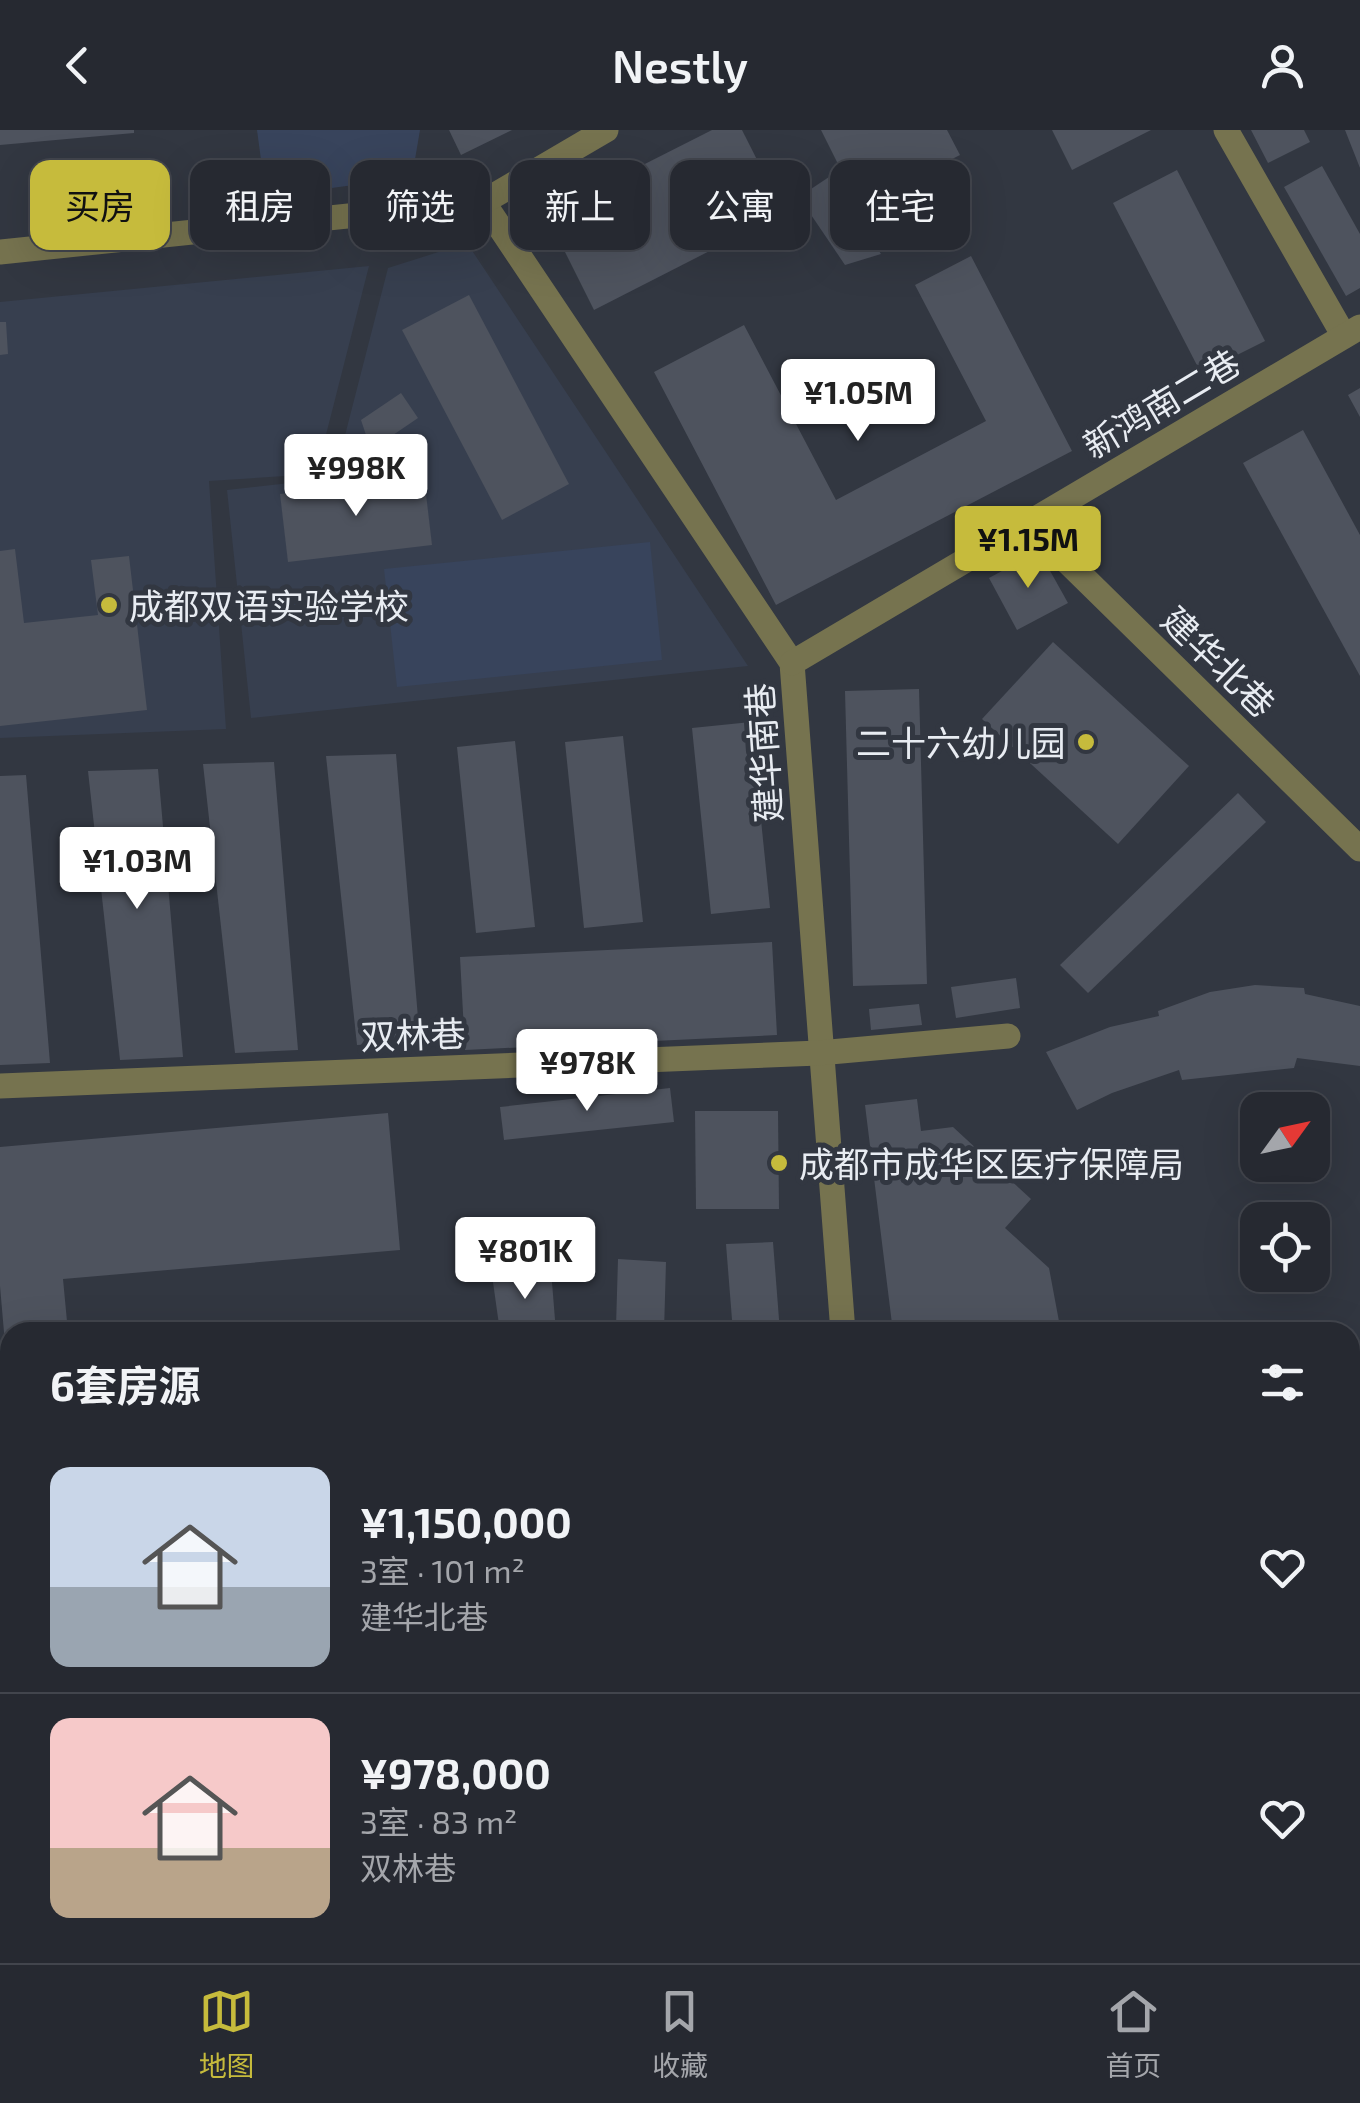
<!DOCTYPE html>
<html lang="zh">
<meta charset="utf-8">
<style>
:root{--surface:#262931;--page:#2e3139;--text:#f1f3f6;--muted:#a4a6ab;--line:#42454d;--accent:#c6bb3c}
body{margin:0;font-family:"Exo 2","Noto Sans SC",sans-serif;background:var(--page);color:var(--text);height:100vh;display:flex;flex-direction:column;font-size:38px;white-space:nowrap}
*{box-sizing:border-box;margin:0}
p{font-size:32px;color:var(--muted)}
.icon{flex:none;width:55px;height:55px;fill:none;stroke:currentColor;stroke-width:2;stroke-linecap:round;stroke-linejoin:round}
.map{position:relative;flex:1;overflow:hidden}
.sheet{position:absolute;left:0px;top:1192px;width:1360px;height:642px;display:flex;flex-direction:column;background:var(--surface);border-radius:30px 30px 0 0;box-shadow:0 10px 40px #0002,0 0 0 2px var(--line)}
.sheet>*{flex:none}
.top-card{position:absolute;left:30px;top:30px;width:1300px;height:90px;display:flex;gap:20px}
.needle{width:65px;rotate:57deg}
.buttons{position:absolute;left:1240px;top:962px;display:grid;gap:20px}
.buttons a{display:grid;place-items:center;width:90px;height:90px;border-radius:20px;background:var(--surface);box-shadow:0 10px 40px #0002,0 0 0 2px var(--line);font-size:50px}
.price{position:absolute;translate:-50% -85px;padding:0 22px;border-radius:10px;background:#fff;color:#222;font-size:32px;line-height:65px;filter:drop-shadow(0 2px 5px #0008)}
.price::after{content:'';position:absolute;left:50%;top:60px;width:30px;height:22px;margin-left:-15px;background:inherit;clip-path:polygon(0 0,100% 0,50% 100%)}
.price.on{background:var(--accent);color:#111}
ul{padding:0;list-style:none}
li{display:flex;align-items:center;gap:30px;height:250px;padding:0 50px}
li+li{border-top:2px solid var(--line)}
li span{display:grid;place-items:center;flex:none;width:280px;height:200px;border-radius:20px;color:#555}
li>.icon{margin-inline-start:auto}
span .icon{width:120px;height:120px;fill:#fffc;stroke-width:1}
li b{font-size:42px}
h2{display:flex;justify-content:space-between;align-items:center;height:120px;padding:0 50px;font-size:42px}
.tag{padding:0 35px;border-radius:20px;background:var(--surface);box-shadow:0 10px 40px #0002,0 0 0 2px var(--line);font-size:35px;line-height:90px}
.tag.on{background:var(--accent);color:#111}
header{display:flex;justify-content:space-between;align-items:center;height:130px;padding:0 50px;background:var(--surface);font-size:45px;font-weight:600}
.tabs{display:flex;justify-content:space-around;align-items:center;height:140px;border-top:2px solid var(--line);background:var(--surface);font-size:28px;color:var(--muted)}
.tabs a{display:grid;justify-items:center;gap:5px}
.tabs .on{color:var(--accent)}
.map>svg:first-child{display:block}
.built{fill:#373f4f}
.green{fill:#38445c}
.building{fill:#4e535e}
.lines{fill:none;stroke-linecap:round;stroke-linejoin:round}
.minor{stroke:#76734f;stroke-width:25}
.primary{stroke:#b4ad61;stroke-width:25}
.poi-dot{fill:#c6bb3c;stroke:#323741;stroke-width:4}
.labels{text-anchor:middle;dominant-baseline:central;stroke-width:10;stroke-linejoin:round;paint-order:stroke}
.street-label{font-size:35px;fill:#e8ecf2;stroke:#323741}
.poi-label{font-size:35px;fill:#e8ecf2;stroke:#323741;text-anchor:start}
</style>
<header><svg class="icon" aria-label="back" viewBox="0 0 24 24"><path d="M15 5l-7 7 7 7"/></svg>Nestly<svg class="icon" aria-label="person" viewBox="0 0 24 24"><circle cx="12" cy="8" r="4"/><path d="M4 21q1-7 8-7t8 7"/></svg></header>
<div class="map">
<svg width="1360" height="1833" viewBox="0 0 1360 1833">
<rect width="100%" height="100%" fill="#323741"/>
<g class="built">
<polygon points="467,113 748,536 251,588 227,360 334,348 388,138"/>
<polygon points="369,136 316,344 209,351 226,599 0,608 0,172"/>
</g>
<g class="green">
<polygon points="257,0 420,0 412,47 266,67"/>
<polygon points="650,412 662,530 397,557 384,439"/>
</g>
<g class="building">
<polygon points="0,0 134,0 134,3 0,15"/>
<polygon points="449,0 512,0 461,25"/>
<polygon points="712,0 742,0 784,83 594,180 546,84"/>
<polygon points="821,0 947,0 960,25 859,76"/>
<polygon points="1052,0 1151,0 1072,40"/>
<polygon points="1251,0 1304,0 1310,12 1268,33"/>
<polygon points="1345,0 1360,0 1360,38"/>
<polygon points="1322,36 1360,104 1360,158 1346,166 1284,57"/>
<polygon points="1177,40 1265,211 1201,243 1113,73"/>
<polygon points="829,47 881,124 845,135 799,67"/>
<polygon points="971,126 1072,321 776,475 654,242 744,195 836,370 986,291 915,155"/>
<polygon points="469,165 569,354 502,390 402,200"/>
<polygon points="0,192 6,192 8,224 0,225"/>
<polygon points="1360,258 1360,287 1348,265"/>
<polygon points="401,263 418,288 371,320 361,290"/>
<polygon points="1303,300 1360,405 1360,546 1243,333"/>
<polygon points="424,347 432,415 288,432 280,364"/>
<polygon points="15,419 24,493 98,485 91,430 129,426 147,580 0,596 0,421"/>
<polygon points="1039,421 1068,473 1017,500 989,448"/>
<polygon points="1053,512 1189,636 1118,714 982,589"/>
<polygon points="919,559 927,854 853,856 845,561"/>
<polygon points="751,592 770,778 711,784 692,598"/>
<polygon points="623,606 643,792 584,798 565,612"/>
<polygon points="515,611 535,797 476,803 457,617"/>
<polygon points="396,624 420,912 357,915 326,626"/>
<polygon points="274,632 298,920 235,923 203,634"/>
<polygon points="158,639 183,927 120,930 88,641"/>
<polygon points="26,645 50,933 0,935 0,646"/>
<polygon points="1238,663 1266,692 1088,863 1060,835"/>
<polygon points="772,812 777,905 465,920 460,827"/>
<polygon points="1016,848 1020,878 956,888 951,857"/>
<polygon points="1255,855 1304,858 1305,864 1360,876 1360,936 1297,928 1294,938 1182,950 1179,940 1112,963 1077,980 1046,922 1110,897 1159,886 1158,881 1210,862"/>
<polygon points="919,874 922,895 871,900 869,879"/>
<polygon points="670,958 674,992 504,1010 500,977"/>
<polygon points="917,969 921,1001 953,997 1031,1069 1005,1098 1049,1138 1061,1202 893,1202 865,975"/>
<polygon points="695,981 778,981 779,1079 696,1079"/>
<polygon points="388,983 400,1120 63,1149 68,1202 10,1202 10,1237 7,1237 0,1156 0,1017"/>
<polygon points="773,1112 780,1202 733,1202 726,1114"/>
<polygon points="618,1129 666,1132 664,1202 588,1202 616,1197"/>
<polygon points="551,1140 556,1202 500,1202 492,1145"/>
<polygon points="1350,1464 1360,1464 1360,1505 1350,1506"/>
<polygon points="1360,1537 1360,1725 1358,1726 1350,1674 1350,1539"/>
<polygon points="166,1825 330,1825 331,1833 167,1833"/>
<polygon points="415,1825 574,1825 575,1833 416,1833"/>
<polygon points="627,1825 684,1825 685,1833 628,1833"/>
<polygon points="750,1825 811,1825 812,1833 751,1833"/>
<polygon points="1224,1825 1307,1825 1308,1833 1225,1833"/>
</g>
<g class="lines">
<g class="minor">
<polyline points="1226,0 1344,206"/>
<polyline points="483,72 792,533 843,1202"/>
<polyline points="0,122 483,72 606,0"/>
<polyline points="1028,393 1360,719"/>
<polyline points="792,533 1360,197"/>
<polyline points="0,956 819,923 1008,906"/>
</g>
<g class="primary">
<polyline points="1350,1336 1360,1335"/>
<polyline points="1350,1378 1360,1376"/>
<polyline points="0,1402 10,1401"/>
<polyline points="0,1448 10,1447"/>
<polyline points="0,1497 10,1496"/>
<polyline points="0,1530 10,1529"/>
</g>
</g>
<g class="poi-dot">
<circle cx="109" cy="475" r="10"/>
<circle cx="1086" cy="612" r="10"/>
<circle cx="779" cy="1033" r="10"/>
</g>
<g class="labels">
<g class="street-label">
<text transform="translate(1161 273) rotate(-31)">新鸿南二巷</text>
<text transform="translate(1219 531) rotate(44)">建华北巷</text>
<text transform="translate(763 623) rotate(-94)">建华南巷</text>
<text transform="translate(413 904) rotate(-2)">双林巷</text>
</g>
<g class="poi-label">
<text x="129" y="475">成都双语实验学校</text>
<text x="1066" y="612" text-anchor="end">二十六幼儿园</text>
<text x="799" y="1033">成都市成华区医疗保障局</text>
</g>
</g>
</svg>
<div class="buttons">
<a><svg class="needle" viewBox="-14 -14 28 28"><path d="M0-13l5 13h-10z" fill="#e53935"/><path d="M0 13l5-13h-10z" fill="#a4a6ab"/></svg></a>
<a><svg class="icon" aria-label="locate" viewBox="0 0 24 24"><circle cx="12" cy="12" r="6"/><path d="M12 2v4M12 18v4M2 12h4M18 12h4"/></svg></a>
</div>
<b class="price" style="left:858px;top:314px">¥1.05M</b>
<b class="price" style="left:356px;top:389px">¥998K</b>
<b class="price on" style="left:1028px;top:461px">¥1.15M</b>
<b class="price" style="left:137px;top:782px">¥1.03M</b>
<b class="price" style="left:587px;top:984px">¥978K</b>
<b class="price" style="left:525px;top:1172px">¥801K</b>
<div class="top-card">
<a class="tag on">买房</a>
<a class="tag">租房</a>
<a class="tag">筛选</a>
<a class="tag">新上</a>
<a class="tag">公寓</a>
<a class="tag">住宅</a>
</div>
<section class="sheet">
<h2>6套房源<svg class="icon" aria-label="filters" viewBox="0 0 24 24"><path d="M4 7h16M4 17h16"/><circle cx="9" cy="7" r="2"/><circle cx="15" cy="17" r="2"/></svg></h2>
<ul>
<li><span style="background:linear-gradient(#c9d6e8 60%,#9aa5b1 0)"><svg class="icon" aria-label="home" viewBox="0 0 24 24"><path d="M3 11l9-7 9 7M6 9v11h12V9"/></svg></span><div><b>¥1,150,000</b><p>3室 · 101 m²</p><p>建华北巷</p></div><svg class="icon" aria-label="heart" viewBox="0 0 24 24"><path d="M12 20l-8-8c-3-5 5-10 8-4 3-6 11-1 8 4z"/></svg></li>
<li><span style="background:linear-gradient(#f6c9c9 65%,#b9a48a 0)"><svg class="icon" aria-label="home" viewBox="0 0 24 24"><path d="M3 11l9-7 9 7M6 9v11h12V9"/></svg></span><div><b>¥978,000</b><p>3室 · 83 m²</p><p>双林巷</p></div><svg class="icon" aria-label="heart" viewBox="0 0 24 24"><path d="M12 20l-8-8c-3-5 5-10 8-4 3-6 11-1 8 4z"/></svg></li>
</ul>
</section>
</div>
<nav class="tabs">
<a class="on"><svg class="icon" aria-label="map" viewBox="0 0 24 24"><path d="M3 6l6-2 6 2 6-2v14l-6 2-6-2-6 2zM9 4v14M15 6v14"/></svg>地图</a>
<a><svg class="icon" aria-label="saved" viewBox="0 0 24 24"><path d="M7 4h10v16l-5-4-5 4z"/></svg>收藏</a>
<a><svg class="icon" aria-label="home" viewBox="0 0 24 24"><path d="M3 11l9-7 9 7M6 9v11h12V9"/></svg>首页</a>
</nav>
